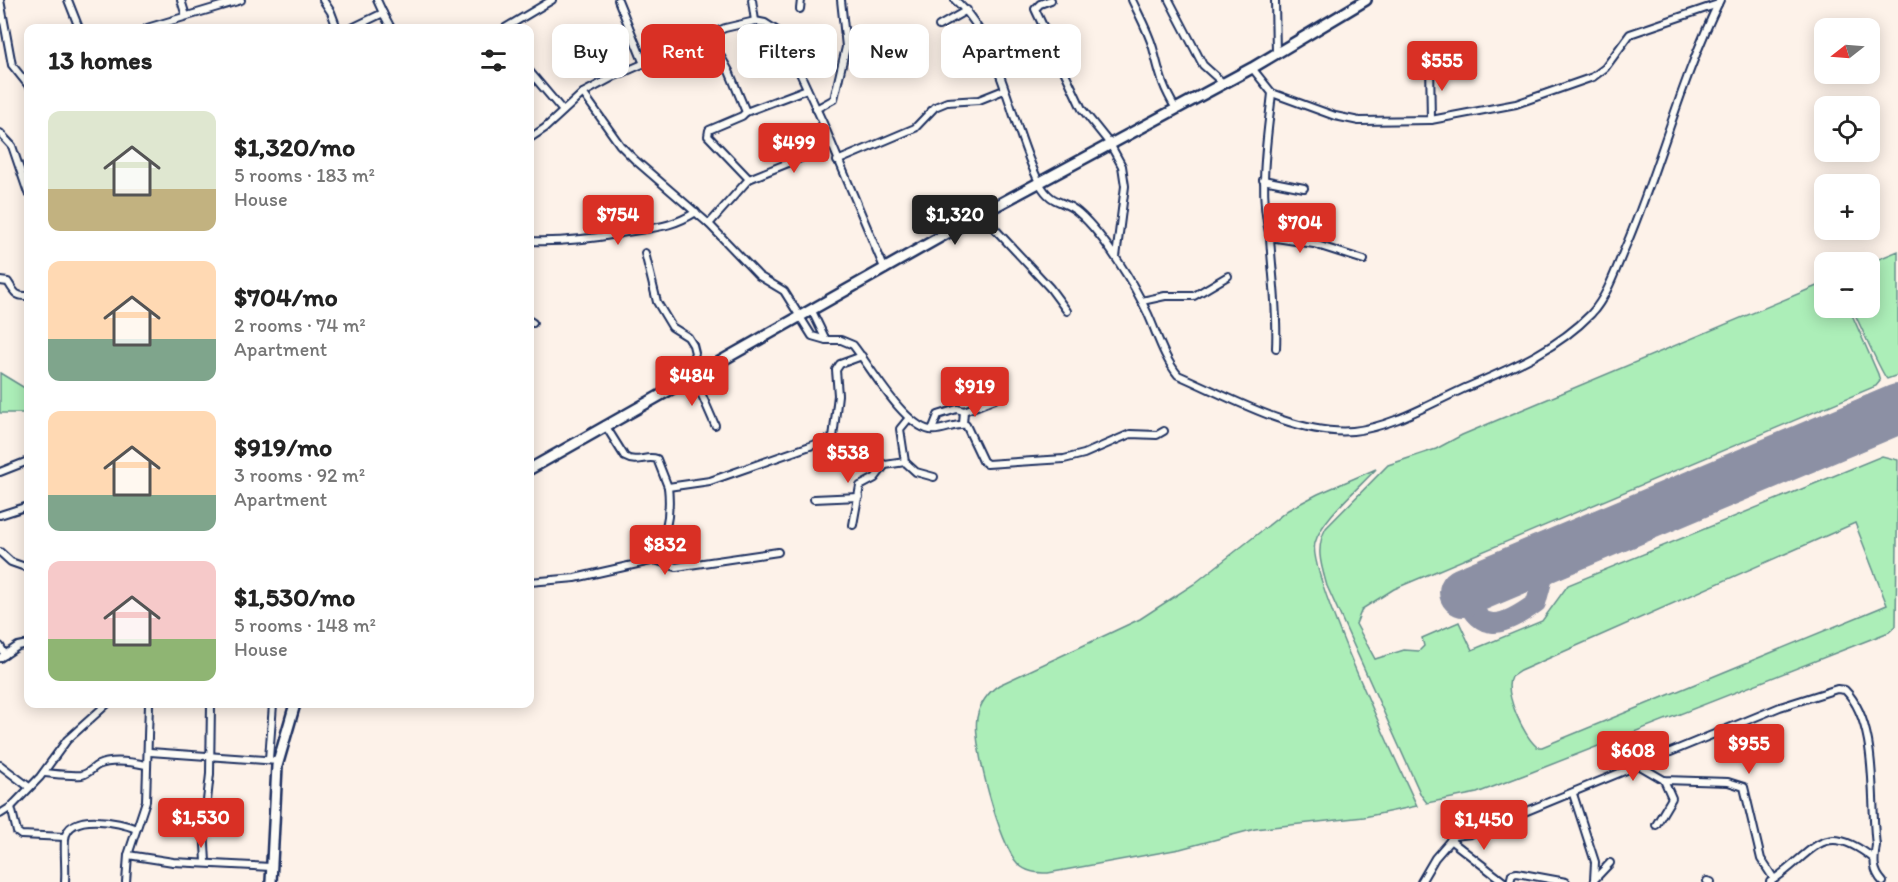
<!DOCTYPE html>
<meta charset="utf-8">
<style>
:root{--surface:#fff;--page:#f2f2f2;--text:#222;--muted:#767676;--accent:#d93025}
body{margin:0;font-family:Itim,sans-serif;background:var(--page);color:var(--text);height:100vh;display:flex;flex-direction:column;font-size:22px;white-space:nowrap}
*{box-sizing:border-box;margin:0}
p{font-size:20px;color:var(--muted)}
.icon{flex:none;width:33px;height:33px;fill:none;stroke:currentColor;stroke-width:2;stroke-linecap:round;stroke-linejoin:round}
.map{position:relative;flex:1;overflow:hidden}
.details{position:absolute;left:24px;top:24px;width:510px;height:684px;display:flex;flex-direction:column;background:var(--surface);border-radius:12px;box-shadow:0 3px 15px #0003}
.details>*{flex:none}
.top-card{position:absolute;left:552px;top:24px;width:570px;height:54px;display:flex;gap:12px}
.needle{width:39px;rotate:253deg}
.fabs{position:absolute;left:1814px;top:18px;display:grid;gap:12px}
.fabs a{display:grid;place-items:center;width:66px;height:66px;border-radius:12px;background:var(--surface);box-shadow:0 3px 15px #0003;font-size:30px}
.price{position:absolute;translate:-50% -51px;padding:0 14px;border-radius:6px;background:var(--accent);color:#fff;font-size:20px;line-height:39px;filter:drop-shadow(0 2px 3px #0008)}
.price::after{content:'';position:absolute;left:50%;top:36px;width:18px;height:14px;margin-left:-9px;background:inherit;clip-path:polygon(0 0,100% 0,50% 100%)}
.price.selected{background:#222;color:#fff}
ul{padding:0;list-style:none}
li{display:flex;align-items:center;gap:18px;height:150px;padding:0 24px}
li span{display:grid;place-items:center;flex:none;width:168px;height:120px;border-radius:12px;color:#555}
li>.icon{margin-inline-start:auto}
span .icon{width:72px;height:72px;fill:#fffc;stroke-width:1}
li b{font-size:26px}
h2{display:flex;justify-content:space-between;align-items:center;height:72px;padding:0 24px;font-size:26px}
.chip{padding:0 21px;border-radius:12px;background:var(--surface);box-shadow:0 3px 15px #0003;font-size:21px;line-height:54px}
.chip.selected{background:var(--accent);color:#fff}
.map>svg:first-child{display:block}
.green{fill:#aceeb8;stroke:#648e8b;stroke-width:1.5;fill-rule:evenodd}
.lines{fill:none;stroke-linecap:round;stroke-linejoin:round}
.taxiway{stroke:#8c90a4;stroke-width:20}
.runway{stroke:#8c90a4;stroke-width:50}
.street-casing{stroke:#1b2f5e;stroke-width:10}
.secondary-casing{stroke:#1b2f5e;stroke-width:14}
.street{stroke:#fdfcf7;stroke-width:6}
.secondary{stroke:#fdfcf7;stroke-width:9}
</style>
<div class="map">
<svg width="1898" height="882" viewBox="0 0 1898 882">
<rect width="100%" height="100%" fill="#fdf2e9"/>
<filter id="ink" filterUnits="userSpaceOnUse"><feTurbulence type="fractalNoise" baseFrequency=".0167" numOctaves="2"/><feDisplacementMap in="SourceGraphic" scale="12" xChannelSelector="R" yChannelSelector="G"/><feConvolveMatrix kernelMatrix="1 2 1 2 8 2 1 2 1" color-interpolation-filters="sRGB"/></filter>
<g filter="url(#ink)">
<g class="green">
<path d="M1898,251V375L1887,379C1882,375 1857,318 1852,308H1869V263Z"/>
<path d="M1824,283V308H1849L1878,374L1880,381L1876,386L1394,589L1362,609L1356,624L1375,659L1404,650L1419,651L1424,646L1422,638L1459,622L1472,650L1542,621L1568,585L1882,456L1898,460L1896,626L1889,632L1527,774L1477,793L1427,803L1421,795L1327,586C1321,565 1315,548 1326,528L1388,465L1436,449L1462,435ZM1855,523L1887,605L1542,747H1537C1524,737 1503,692 1511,677L1520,671Z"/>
<polygon points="0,373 28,390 28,413 0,413"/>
<path d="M1376,469C1358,489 1322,518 1315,543C1306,571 1399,767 1417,806L1364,817L1255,829L1180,849L1048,873C1036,873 1026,872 1018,864C1000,846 972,743 977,718C979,705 988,692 999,685L1140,619L1194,584L1288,510L1318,494Z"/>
</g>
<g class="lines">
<g class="taxiway">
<polyline points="1872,420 1898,422"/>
<path d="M1511,572C1500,572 1490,566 1479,571C1457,583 1470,624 1494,623C1507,623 1525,611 1536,603L1549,556"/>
</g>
<polyline class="runway" points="1464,592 1898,409"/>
<g class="street-casing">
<g id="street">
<polyline points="0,0 12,65 28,85"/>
<polyline points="68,0 79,28"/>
<polyline points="181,0 186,16"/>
<polyline points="323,0 331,12 337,28"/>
<polyline points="377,0 383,13"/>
<polyline points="618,0 644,64"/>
<polyline points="752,0 755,21"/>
<path d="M955,0C1001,40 1012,130 1040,184C1052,206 1064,199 1079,213C1104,235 1134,284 1148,314C1157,334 1164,358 1178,375C1229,397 1297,436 1353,431C1391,427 1428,405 1463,389C1509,369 1555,351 1591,314C1609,294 1617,265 1628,241C1661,162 1682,77 1720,0"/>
<polyline points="1051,0 1040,4 1035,9 1082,109 1110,144 1122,166 1125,186 1116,257"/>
<path d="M1132,0C1139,15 1148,31 1153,48C1160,74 1161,84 1176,109"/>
<polyline points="1169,0 1203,65 1223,83"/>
<polyline points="1275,0 1276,53"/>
<polyline points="800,9 801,0"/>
<polyline points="939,26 967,10"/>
<polyline points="147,28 241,0"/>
<polyline points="352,28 383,13 391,28"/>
<polyline points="505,28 552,0"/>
<polyline points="709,36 729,71 746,112 742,116 709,130 708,136 749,179 709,224"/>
<polyline points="846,47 883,42"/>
<polyline points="1430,63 1431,120"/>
<polyline points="1252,68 1272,93 1335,116 1359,121 1431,120 1516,104 1593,77 1605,68 1630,34 1718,4"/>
<polyline points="530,72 563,111"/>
<polyline points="583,93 620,145 635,160 709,224 759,276 784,291 812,336 826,340"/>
<polyline points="816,109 834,99 846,47 841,0"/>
<polyline points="746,112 807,89"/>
<polyline points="0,133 12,146 28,193"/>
<polyline points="530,138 545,128 583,93 613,77 725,28 755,21 765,23 782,34 823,123 885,270"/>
<polyline points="837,161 915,128 935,107 947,102 979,100 1004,90"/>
<polyline points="749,179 830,146"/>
<polyline points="1263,180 1304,188"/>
<polyline points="981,214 1050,288 1067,311"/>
<path d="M1270,237C1258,189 1267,142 1272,93"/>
<path d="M530,241C562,242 585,240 617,234C648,227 668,230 696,212"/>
<polyline points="645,253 657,302 672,327 688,337 693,345 695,353 687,371"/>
<path d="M0,281L8,282C14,292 16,297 28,296"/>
<polyline points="1142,301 1165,296 1194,296 1228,276"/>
<path d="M812,311L826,340H841L853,345C870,366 903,425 930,430C942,432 954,423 966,425L983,461L987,464L1064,459L1084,454L1130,434L1157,435L1164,431"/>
<polyline points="530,321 533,323"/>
<path d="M1276,348C1278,311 1272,274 1270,237L1314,244L1364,260"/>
<polyline points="687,371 709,366"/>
<polyline points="694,377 715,425"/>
<polyline points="963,424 964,411 995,399"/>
<path d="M605,425L625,457C637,464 646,455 657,459L668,487L710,481L833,438L838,395L836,370L840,364L862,356"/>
<polyline points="932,430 938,415 957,409 964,411"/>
<polyline points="833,438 885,465 905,462 916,472 934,477"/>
<polyline points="905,462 900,429 909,418"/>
<polyline points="0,472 28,461"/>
<polyline points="814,499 859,497"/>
<polyline points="0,515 28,506"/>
<polyline points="853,525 860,486 875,478 885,465"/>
<polyline points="0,552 11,562 28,568"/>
<path d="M655,560C666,537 671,512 668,487"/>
<polyline points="530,582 575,578 655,560 676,567 778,552"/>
<polyline points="0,646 5,655"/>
<polyline points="0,658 18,646 28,644"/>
<polyline points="150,752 278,761"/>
<polyline points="269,759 273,704"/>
<polyline points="0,765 29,787"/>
<polyline points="1640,766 1664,780 1728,782 1744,787 1761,859 1774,879"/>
<path d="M44,773C56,774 70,776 82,775C90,773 92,768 98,765C112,759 132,762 146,765"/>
<polyline points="1573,794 1595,862 1594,880"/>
<polyline points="11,807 17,832 21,835 65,837"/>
<polyline points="0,814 11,807 40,777 67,740 107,704"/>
<polyline points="1656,825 1672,798 1664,780"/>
<polyline points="1450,840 1504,882"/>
<polyline points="128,855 173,862 271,867"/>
<polyline points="206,862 204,827 210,774 211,704"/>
<polyline points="1594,880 1610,863"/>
<polyline points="1707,881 1711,882"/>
<path d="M65,882C66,868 64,853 65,839C68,811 120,822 136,829"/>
<polyline points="126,882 128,855 146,801 149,704"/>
<path d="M1421,882L1435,858L1454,836L1471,834L1780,707L1837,689L1845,690C1879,724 1870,800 1876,845C1874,860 1872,870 1883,882"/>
<polyline points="1510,882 1512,874 1517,873 1566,882"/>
<path d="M1770,882C1814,854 1821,817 1874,859"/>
</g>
</g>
<g class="secondary-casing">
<g id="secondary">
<polyline points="530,469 981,214 1252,68 1366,0"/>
<polyline points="271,882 277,766 295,704"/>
</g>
</g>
<use href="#street" class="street"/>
<use href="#secondary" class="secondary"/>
</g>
</g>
</svg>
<div class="fabs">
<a><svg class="needle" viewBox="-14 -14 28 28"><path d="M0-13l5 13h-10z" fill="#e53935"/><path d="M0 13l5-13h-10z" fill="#767676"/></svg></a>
<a><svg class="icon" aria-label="locate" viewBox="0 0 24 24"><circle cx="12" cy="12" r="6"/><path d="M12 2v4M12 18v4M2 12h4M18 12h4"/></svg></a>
<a>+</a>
<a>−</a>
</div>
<b class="price" style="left:1442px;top:92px">$555</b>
<b class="price" style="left:794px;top:174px">$499</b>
<b class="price" style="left:618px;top:246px">$754</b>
<b class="price selected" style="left:955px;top:246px">$1,320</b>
<b class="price" style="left:1300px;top:254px">$704</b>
<b class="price" style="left:692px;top:407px">$484</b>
<b class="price" style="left:975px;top:418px">$919</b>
<b class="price" style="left:848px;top:484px">$538</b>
<b class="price" style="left:665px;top:576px">$832</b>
<b class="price" style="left:1749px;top:775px">$955</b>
<b class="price" style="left:1633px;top:782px">$608</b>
<b class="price" style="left:201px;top:849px">$1,530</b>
<b class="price" style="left:1484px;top:851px">$1,450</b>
<div class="top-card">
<a class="chip">Buy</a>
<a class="chip selected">Rent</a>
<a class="chip">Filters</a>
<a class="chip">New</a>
<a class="chip">Apartment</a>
</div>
<section class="details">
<h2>13 homes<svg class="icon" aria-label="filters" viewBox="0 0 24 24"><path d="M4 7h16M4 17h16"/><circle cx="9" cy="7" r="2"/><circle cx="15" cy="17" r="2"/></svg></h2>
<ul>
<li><span style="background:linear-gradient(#dfe7d0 65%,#c2b280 0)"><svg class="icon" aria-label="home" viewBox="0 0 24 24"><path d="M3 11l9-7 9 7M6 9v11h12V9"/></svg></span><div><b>$1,320/mo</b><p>5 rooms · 183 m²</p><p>House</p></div></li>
<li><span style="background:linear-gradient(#ffd9b3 65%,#7fa58c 0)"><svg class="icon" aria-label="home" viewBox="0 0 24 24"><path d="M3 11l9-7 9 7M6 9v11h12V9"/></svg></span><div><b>$704/mo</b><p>2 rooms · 74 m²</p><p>Apartment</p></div></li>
<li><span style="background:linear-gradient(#ffd9b3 70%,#7fa58c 0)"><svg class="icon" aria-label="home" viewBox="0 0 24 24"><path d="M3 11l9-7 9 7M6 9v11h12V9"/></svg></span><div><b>$919/mo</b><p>3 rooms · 92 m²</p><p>Apartment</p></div></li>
<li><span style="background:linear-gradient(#f6c9c9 65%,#8fb573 0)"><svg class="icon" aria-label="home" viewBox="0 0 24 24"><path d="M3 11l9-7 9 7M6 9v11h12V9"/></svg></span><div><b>$1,530/mo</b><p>5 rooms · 148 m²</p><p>House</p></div></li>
</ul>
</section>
</div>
